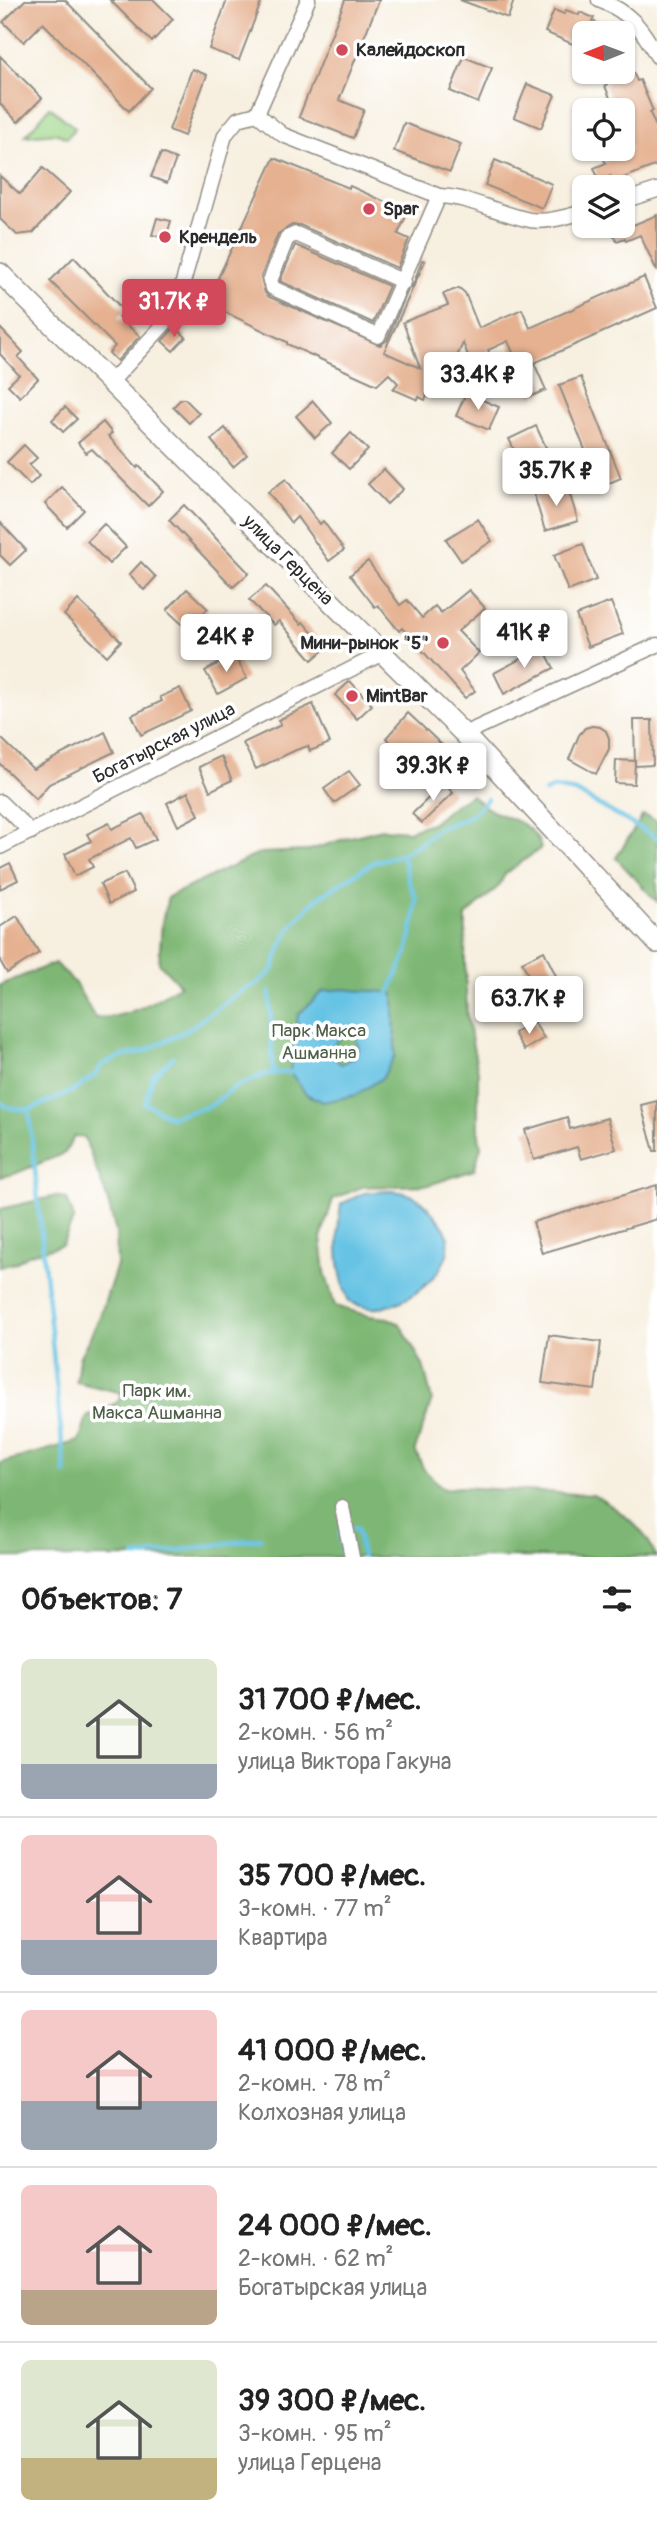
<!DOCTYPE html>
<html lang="ru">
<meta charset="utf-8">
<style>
:root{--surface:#fff;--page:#f6f6f6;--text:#222;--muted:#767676;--line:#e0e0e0;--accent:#d1495b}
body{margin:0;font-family:Pangolin,sans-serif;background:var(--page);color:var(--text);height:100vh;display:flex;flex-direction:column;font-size:26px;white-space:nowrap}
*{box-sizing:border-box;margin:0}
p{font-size:23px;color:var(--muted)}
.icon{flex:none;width:38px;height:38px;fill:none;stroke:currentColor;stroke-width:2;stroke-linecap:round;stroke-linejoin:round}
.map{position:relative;height:1557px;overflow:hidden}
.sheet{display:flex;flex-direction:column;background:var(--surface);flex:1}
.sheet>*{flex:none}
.needle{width:46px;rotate:269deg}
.buttons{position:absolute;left:572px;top:21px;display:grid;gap:14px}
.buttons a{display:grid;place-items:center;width:63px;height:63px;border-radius:10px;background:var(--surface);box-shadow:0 2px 5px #0004;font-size:35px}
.price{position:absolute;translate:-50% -60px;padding:0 16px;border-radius:7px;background:#fff;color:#222;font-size:23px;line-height:46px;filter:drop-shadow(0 2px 4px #0008)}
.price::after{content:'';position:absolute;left:50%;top:42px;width:21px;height:16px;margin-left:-10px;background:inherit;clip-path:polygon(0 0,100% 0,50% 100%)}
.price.active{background:var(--accent);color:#fff}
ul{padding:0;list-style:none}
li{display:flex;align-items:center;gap:21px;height:175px;padding:0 21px}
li+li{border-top:2px solid var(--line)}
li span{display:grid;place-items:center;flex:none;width:196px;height:140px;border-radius:10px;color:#555}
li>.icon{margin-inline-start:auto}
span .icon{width:84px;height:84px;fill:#fffc;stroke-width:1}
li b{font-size:30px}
h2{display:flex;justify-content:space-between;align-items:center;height:84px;padding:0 21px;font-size:30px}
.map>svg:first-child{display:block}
.green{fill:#9ed688;stroke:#64805a;stroke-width:2}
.forest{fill:#7eb774;stroke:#547150;stroke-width:2}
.water{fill:#66c3e4;stroke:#487788;stroke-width:2;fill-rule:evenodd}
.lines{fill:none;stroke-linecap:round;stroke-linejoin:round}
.stream{stroke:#66c3e4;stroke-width:4.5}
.building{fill:#e5b190}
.minor-casing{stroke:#918d85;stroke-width:17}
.major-casing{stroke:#918d85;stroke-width:22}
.minor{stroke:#fff;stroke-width:14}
.major{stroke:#fff;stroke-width:19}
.poi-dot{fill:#d1495b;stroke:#fff;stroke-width:2.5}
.labels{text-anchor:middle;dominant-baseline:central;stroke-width:7;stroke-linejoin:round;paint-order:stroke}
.poi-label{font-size:19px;font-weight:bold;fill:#2b2b2b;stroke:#fff;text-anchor:start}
.street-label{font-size:19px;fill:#2b2b2b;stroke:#fff}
.park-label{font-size:19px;fill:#4e5e47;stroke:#fff}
</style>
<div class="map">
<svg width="657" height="1557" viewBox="0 0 657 1557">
<rect width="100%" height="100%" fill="#fff"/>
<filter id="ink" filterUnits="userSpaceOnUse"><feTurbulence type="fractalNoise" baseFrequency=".0143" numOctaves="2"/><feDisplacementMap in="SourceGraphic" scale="14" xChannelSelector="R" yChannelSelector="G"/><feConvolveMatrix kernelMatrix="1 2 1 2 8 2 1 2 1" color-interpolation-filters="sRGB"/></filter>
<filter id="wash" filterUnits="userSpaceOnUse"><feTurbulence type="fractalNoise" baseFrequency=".00686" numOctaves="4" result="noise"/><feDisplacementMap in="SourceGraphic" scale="28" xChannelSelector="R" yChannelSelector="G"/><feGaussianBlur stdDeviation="1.57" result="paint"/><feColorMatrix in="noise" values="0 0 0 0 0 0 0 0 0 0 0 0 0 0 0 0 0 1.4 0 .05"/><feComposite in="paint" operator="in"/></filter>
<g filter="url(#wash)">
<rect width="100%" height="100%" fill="#f7efdf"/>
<polygon class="green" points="50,107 75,128 67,138 56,133 25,136"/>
<g class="forest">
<path d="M471,795C478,801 486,808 494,812C514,820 535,825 541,848L505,874L499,886L466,916L465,959L467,1016L478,1072V1129L481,1147L474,1170L429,1185L362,1187L333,1199L321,1238L325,1272L335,1306L369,1316L388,1318L400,1324L423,1365L432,1400L415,1450L424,1470L444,1489L460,1487L593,1495C617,1508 648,1530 656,1557H0V1463L79,1441L87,1417L118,1402L122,1393L76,1382L79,1358L99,1319L117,1265L116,1233L107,1198L84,1137L74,1136L65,1153L14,1174L0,1177V985L55,963L75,983L95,1018C129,1018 152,1003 180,985L159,963L162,922L168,897L260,853L307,851L347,838L382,829L408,831L434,822L454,805Z"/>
<polygon points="643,815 657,821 657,902 616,858"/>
<polygon points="56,1196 67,1199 74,1218 62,1245 30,1254 15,1263 0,1267 0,1209"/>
</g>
<g class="water">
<path d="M345,989C361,992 378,989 394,994L395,1056L382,1078L356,1095L323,1102L306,1094L290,1072L298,1015L323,991ZM346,1035L356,1038L359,1050L352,1059L341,1064L335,1059L333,1048L338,1040Z"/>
<path d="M389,1191C407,1191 420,1197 431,1211C436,1218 445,1226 447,1234C458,1270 403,1311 370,1308C363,1307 355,1304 349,1302C336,1269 336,1239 341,1204L364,1193Z"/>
</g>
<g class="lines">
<g class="stream">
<polyline points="545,792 554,788 576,792 657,838"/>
<polyline points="270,991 273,1074"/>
<polyline points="389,993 407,952 414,921 416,898 408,880 402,854"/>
<polyline points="173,1057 153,1076 145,1103 170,1117 210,1106 235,1087 266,1074 290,1072"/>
<polyline points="0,1102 9,1108 29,1110 75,1090 95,1075 103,1064 120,1057 145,1051 185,1031 245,989 257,984 273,970 281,945 292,925 316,899 374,862 402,854 418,845 439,828 464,819 477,810 487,799"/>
<polyline points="29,1110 65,1473"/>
<polyline points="135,1557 261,1538"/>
<polyline points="342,1557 340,1531 357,1528 362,1557"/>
</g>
</g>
<g id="blocks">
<g class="building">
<polygon points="25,0 65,0 151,88 129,111 43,23 24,42 3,22"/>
<polygon points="110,0 154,0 173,19 152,42"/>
<polygon points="227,0 262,0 239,60 209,49"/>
<polygon points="345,0 379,0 339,100 364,110 353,138 299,117"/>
<polygon points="460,0 514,0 508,18"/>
<polygon points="554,10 564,14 566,10 579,15 580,12 594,18 592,21 621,33 584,33 584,49 545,32"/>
<polygon points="0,56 42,98 18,122 0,104"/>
<polygon points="464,57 492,68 478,103 450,91"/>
<polygon points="631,68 637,81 640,80 653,111 650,113 657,129 657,165 613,182 611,176 599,180 594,168 606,163 603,158 616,149 631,149 623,129 623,110 618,110 615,102 612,103 605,86 607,85 605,79"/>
<polygon points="192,69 207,75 184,136 169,130"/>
<polygon points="527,84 555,95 541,128 514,117"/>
<polygon points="404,123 461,144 450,172 394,151"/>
<polygon points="161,153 176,159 167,183 151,177"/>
<polygon points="274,158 349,188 350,186 408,212 398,234 409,239 397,268 300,225 292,225 278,234 261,277 265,293 269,297 380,345 387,340 408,290 413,285 422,260 425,261 384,352 420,368 403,322 448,305 443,294 459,288 465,293 479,328 522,309 530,328 644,277 657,308 534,363 546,390 532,396 508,341 488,350 496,370 477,378 463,343 442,390 437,388 435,393 429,391 425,400 419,397 418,400 393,389 398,383 389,374 377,385 287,344 287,342 208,304 211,293"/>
<polygon points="495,160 552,184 542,208 485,185"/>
<polygon points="43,168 70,192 33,233 17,235 0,219 0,176 20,194"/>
<polygon points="657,215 657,271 640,235 626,241 625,238 617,241 609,226 625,226 626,228"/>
<polygon points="157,218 171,221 166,238 152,235"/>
<polygon points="295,245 389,286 373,323 280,281"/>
<polygon points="74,257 124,311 118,317 140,336 117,361 109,353 115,346 50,281"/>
<polygon points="175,327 186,337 173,351 162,341"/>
<polygon points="0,328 23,352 18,357 38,379 20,397 8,385 19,375 0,354"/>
<polygon points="581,377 621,478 600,487 559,385"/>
<polygon points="466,393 499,407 489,430 456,416"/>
<polygon points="181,399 185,399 199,413 189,423 173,407"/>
<polygon points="313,401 332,423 315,438 296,416"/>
<polygon points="65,407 77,419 63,432 52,420"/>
<polygon points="103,422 112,433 108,436 137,468 139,466 163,491 148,506 92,449 86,453 78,443"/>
<polygon points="536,426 551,458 524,471 509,439"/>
<polygon points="225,428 247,455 233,467 211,440"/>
<polygon points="351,433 368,450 349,469 332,453"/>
<polygon points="24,445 37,458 29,465 39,476 30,485 7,462"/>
<polygon points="384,469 403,489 387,504 368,484"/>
<polygon points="286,479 320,524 323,521 344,550 329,561 297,517 291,523 268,492"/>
<polygon points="567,485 578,521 545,531 534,494"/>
<polygon points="62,487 84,510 67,527 45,504"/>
<polygon points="184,505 249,573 233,587 169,520"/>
<polygon points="478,519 492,541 461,561 446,539"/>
<polygon points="0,522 26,550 10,565 0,555"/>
<polygon points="104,524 126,547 109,564 87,541"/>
<polygon points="583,544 596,580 568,591 554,555"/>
<polygon points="368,561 400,605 407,600 422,618 435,606 441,613 469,590 485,608 458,631 479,653 460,671 475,691 465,698 402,628 399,631 378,605 375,607 350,575"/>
<polygon points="141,562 156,577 144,590 129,575"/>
<polygon points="266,586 301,624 303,622 326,648 312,660 279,621 274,625 249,600"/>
<polygon points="187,589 208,609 186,628 167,610"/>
<polygon points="78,600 121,641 107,656 64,615"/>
<polygon points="611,602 623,634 588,647 576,615"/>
<polygon points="543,647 554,668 504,694 494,673"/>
<polygon points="234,655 247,678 218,694 205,671"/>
<polygon points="350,681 372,705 357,719 335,695"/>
<polygon points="180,688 191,711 141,735 132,715 162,701 160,697"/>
<polygon points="313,704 330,743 310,751 308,746 296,750 256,769 243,743 281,725 278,720"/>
<polygon points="408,713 458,760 436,784 386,738"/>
<polygon points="634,720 652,720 653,765 635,766"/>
<polygon points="592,726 600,727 606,731 609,738 609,749 596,774 569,759 579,735 585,728"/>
<polygon points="105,732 114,752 49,784 36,799 0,764 0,737 33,769"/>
<polygon points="221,756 232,780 210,791 199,767"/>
<polygon points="616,760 635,761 634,784 615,783"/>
<polygon points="349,771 360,785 334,803 324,789"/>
<polygon points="444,783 453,793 422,823 412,814"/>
<polygon points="188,792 199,815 178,826 167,803"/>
<polygon points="143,814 156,839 136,848 131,838 89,859 93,867 75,876 65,854 91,841 87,834 109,823 112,829"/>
<polygon points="10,863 18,880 0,889 0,868"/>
<polygon points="125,873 134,892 109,904 100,884"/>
<polygon points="17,916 39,953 7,973 0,961 0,927"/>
<polygon points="544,951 558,980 536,991 522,962"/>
<polygon points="533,1021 544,1038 524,1050 514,1033"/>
<polygon points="657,1101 657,1151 654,1151 641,1105"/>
<polygon points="567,1117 570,1129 607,1118 616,1149 581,1159 577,1147 534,1160 525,1130"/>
<polygon points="657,1185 657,1219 542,1253 533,1222"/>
<polygon points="549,1335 601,1342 595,1390 542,1383"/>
</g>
</g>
</g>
<g filter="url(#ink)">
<use href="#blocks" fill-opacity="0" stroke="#918d85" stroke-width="2"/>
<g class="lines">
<g class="minor-casing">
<g id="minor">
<path d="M599,0C630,12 642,28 657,56"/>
<path d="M257,114L283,135L439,196C471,197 499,214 530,220C548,223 567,216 584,212"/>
<polyline points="257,114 308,0"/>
<polyline points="623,201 657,190"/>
<polyline points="404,282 296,234 287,238 270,281 273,288 378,336 439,196"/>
<polyline points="109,384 168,320 176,307 225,135 238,119 257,114"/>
<polyline points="464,734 657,645"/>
<polyline points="0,802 31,832"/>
<polyline points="0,847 383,653"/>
<polyline points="342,1507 352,1557"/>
</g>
</g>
<g class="major-casing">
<polyline id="major" points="0,273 464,734 657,943"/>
</g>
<use href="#minor" class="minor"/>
<use href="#major" class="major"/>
</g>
</g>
<g class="poi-dot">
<circle cx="342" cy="50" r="7"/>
<circle cx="369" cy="209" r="7"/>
<circle cx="165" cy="237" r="7"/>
<circle cx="443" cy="643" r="7"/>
<circle cx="352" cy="696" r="7"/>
</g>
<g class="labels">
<g class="poi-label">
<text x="356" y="50">Калейдоскоп</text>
<text x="383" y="209">Spar</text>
<text x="179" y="237">Крендель</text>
<text x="429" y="643" text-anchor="end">Мини-рынок "5"</text>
<text x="366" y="696">MintBar</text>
</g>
<g class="street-label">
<text transform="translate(288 560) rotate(45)">улица Герцена</text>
<text transform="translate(164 743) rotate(-27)">Богатырская улица</text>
</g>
<g class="park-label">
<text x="319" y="1031">Парк Макса<tspan x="319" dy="22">Ашманна</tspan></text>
<text x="157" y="1391">Парк им.<tspan x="157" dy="22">Макса Ашманна</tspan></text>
</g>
</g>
</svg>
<div class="buttons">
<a><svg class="needle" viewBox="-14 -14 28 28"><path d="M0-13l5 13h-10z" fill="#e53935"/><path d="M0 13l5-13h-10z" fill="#767676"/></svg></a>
<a><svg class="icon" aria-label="locate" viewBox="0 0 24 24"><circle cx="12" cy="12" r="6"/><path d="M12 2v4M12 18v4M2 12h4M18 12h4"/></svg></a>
<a><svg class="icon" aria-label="layers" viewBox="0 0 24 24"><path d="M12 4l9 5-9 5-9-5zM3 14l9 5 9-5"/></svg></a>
</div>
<b class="price active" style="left:174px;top:339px">31.7K ₽</b>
<b class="price" style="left:478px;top:412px">33.4K ₽</b>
<b class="price" style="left:556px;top:508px">35.7K ₽</b>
<b class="price" style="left:524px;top:670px">41K ₽</b>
<b class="price" style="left:226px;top:674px">24K ₽</b>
<b class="price" style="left:433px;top:803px">39.3K ₽</b>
<b class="price" style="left:529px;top:1036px">63.7K ₽</b>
</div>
<section class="sheet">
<h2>Объектов: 7<svg class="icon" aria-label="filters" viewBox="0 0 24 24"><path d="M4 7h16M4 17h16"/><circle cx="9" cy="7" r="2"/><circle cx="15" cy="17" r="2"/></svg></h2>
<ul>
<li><span style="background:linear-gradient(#dfe7d0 75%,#9aa5b1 0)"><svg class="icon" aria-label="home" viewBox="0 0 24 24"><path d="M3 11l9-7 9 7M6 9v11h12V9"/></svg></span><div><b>31 700 ₽/мес.</b><p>2-комн. · 56 m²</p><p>улица Виктора Гакуна</p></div></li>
<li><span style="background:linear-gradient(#f6c9c9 75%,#9aa5b1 0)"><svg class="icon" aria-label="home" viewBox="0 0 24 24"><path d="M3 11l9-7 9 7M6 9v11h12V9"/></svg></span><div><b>35 700 ₽/мес.</b><p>3-комн. · 77 m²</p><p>Квартира</p></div></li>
<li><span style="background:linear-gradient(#f6c9c9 65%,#9aa5b1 0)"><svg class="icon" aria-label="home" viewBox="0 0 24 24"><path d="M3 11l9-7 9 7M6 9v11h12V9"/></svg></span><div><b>41 000 ₽/мес.</b><p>2-комн. · 78 m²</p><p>Колхозная улица</p></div></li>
<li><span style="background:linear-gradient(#f6c9c9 75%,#b9a48a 0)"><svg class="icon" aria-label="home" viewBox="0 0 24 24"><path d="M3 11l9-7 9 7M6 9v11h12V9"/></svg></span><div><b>24 000 ₽/мес.</b><p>2-комн. · 62 m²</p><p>Богатырская улица</p></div></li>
<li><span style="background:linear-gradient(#dfe7d0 70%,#c2b280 0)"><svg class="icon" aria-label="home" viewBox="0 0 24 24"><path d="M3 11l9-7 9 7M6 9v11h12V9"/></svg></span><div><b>39 300 ₽/мес.</b><p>3-комн. · 95 m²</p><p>улица Герцена</p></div></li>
</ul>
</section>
